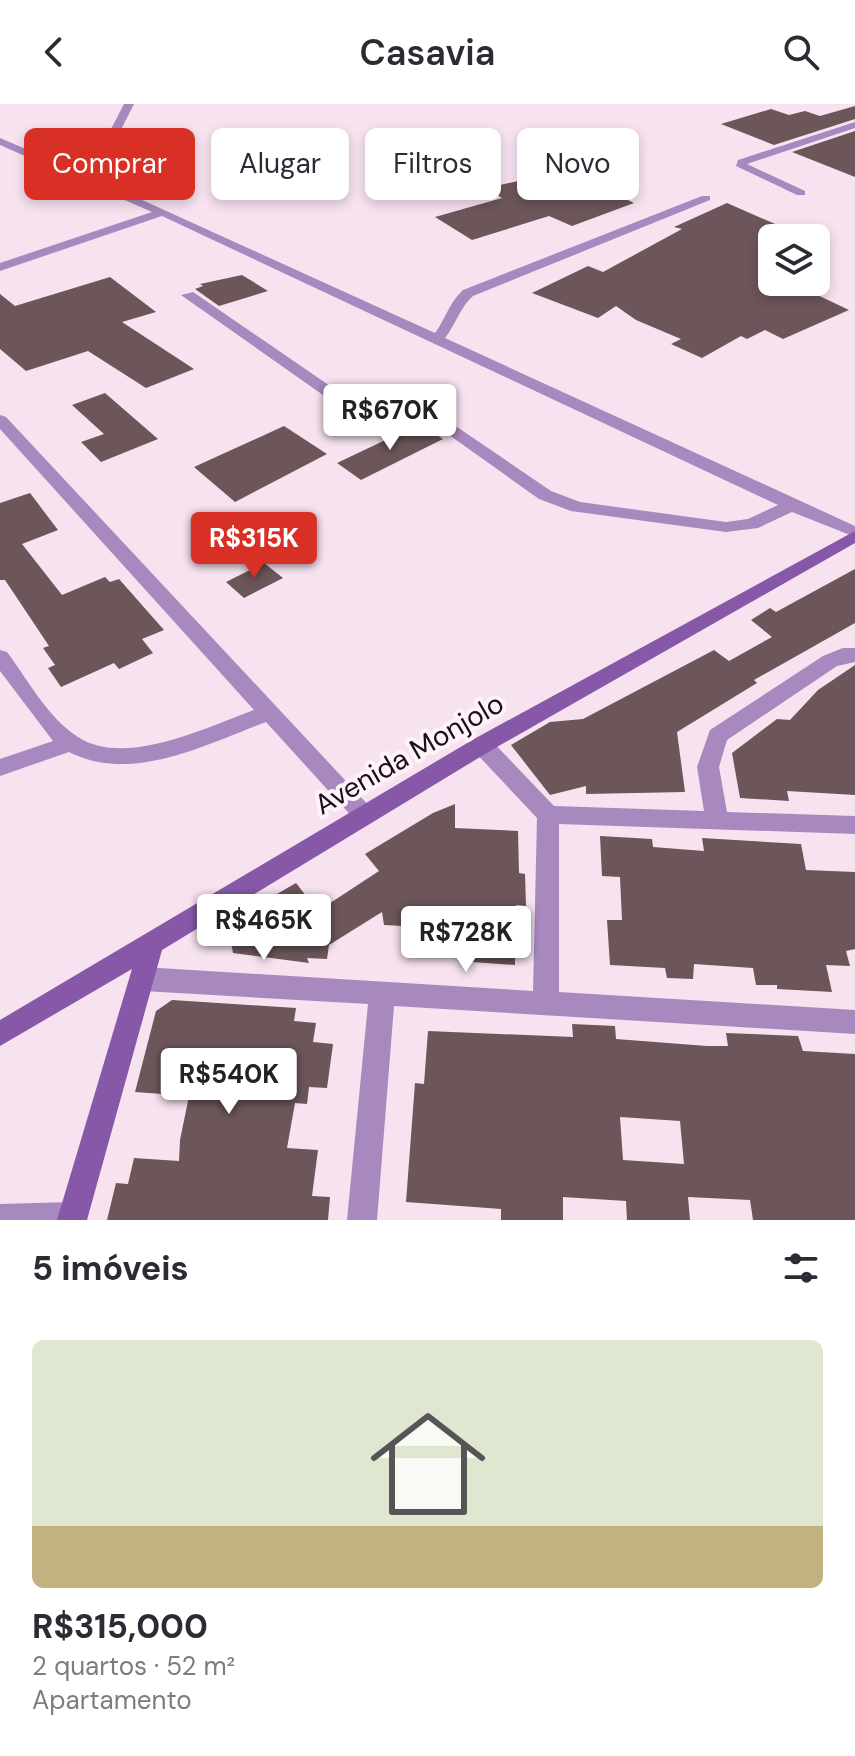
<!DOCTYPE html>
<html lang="pt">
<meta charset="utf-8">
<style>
:root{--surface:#fff;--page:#f2f2f3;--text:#2b2b33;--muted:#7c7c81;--line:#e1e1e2;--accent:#d93025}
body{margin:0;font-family:"DM Sans",sans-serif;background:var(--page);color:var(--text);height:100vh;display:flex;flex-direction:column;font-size:30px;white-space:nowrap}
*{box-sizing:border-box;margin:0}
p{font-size:26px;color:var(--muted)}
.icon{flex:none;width:44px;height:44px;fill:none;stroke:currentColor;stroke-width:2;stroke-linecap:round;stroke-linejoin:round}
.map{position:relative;height:1116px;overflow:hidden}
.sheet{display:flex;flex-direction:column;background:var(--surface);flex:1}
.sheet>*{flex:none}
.banner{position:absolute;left:24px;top:24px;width:808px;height:72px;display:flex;gap:16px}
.tools{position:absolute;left:758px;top:120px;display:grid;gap:16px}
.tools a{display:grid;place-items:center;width:72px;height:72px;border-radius:12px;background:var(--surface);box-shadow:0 4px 12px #0003;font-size:40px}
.price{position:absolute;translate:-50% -68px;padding:0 18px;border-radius:8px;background:#fff;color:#222;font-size:26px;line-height:52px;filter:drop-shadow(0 2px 4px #0008)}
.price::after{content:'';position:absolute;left:50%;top:48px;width:24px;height:18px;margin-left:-12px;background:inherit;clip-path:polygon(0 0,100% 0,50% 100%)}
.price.on{background:var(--accent);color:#fff}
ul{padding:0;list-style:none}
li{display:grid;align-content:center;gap:16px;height:424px;padding:0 32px}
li+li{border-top:2px solid var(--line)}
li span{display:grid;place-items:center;height:248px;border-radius:12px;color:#555}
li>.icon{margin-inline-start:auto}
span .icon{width:144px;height:144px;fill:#fffc;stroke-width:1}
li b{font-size:34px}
h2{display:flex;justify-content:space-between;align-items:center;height:96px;padding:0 32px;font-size:34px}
.tag{padding:0 28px;border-radius:12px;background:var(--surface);box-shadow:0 4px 12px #0003;font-size:28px;line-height:72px}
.tag.on{background:var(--accent);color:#fff}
header{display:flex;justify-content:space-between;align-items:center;height:104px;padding:0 32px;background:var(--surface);font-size:36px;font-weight:600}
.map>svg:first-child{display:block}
.building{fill:#6c565a;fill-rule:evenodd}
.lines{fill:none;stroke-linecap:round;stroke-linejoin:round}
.street{fill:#a789bf;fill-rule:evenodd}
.secondary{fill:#8758a8;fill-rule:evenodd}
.labels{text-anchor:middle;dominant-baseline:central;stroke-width:8;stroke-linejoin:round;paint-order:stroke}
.street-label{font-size:28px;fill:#171015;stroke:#fff2fb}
</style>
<header><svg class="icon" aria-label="back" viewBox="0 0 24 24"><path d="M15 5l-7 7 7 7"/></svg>Casavia<svg class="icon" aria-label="search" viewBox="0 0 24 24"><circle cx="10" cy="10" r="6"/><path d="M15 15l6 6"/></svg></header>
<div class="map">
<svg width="855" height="1116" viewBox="0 0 855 1116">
<rect width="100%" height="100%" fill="#f7e2f0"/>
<g class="building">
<polygon points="855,2 855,15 774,41 721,20 771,5 789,11 805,7 820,12"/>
<polygon points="855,27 855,73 792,48"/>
<polygon points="569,66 634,99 572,122 549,112 472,136 435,113 502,94 486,84"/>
<polygon points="727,99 805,133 772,134 772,178 790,178 849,206 783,235 765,226 747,235 741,232 702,254 671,240 681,235 636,216 616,202 598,214 532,189 588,162 603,168 682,125 674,123"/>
<polygon points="242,171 268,187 219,202 195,185 203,182 200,180"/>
<polygon points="110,173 156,208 122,218 194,265 146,284 88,247 26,267 0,245 0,190 15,202"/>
<polygon points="105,289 158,335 101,358 81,338 104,330 72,301"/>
<polygon points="419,320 443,335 361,376 337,359"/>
<polygon points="284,322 327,350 235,398 194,363"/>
<polygon points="30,389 58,426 22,440 62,491 105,473 110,478 119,475 164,526 142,535 153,549 119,565 114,559 61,583 48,564 55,561 43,544 49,542 5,476 0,476 0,399"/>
<polygon points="264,459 283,474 244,494 226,478"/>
<polygon points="855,465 855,519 754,576 757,579 677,628 685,688 586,690 586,682 550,691 511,641 550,618 583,615 714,546 729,557 772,533 751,516 770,504 776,508"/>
<polygon points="855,561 855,691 787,687 789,697 740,694 732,649 777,615 790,616 818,586"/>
<polygon points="455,700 455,724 518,727 519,769 525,770 526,802 516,801 515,861 458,857 459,825 384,821 382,808 329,841 327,855 307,854 309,859 233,849 227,819 296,779 318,807 379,767 365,750 433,709"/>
<polygon points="600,732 652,735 653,743 704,747 702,734 801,740 806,766 855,768 855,845 846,847 850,862 826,861 832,888 777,885 777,881 756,881 753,864 694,860 693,875 667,874 665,864 610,861 607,816 622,816 620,773 602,772"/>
<polygon points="172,896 296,904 294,917 316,919 313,938 333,940 327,984 309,983 307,1000 295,999 287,1044 318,1046 312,1092 330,1093 328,1116 107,1116 116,1079 128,1080 134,1054 179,1057 180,1036 189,992 135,988 156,907"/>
<path d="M572,920L615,922L616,935L707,942H728L726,929L798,932L803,947L855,950V1116H753L750,1096L688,1093L690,1116H627L626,1097L563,1093V1116H501V1105L406,1098L415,979L424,980L428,927L573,933ZM620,1013L680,1017L684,1060L623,1056Z"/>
</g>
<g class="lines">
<g class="street">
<path d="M124,0H134L96,75L435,229C446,214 449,199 463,186L702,92H710V96L473,192C460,203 456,220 445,234L855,422V433L792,408L758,424L726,428L571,407L539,395L428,316L408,309L323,291L181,191L193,188L333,284L412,300L438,310L551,387L580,398L726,418L748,415L778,401L162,112L0,167V159L152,108L0,41V34L87,71Z"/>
<polygon points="855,18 855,24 747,60 805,87 805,91 797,91 736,62 738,56"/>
<path d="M0,311L6,313L372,705L375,711L372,717L364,720L356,717L266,618C205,641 132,680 69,648L0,672V655L53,637L0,567V546L7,548C28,576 48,614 78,633C125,664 207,623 254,606L0,325Z"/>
<polygon points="843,544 855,544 855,558 837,562 727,636 719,663 727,708 855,712 855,730 559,720 559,888 855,906 855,930 394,902 377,1116 347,1116 368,900 143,887 134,883 130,875 134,867 143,863 533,887 537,714 474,647 471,641 474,635 490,635 554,702 704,707 697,663 710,626 823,552"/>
<polygon points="73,1098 84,1102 87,1116 0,1116 0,1100"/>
</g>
<polygon class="secondary" points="855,427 855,439 490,647 162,846 87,1116 57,1116 132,865 0,942 0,916 474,635"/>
</g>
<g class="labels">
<g class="street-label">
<text transform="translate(409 650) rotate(-30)">Avenida Monjolo</text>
</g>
</g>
</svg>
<div class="tools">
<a><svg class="icon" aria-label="layers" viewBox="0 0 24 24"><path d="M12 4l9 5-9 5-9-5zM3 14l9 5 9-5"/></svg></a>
</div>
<b class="price" style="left:390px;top:348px">R$670K</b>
<b class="price on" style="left:254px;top:476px">R$315K</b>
<b class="price" style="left:264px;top:858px">R$465K</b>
<b class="price" style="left:466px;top:870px">R$728K</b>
<b class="price" style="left:229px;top:1012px">R$540K</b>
<div class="banner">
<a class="tag on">Comprar</a>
<a class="tag">Alugar</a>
<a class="tag">Filtros</a>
<a class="tag">Novo</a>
</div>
</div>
<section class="sheet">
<h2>5 imóveis<svg class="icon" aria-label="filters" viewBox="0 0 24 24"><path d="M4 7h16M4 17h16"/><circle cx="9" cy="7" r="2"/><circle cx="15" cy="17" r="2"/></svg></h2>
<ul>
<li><span style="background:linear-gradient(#dfe7d0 75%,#c2b280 0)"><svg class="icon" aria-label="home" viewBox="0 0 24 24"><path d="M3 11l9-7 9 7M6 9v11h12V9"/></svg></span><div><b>R$315,000</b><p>2 quartos · 52 m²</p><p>Apartamento</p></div></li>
</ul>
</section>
